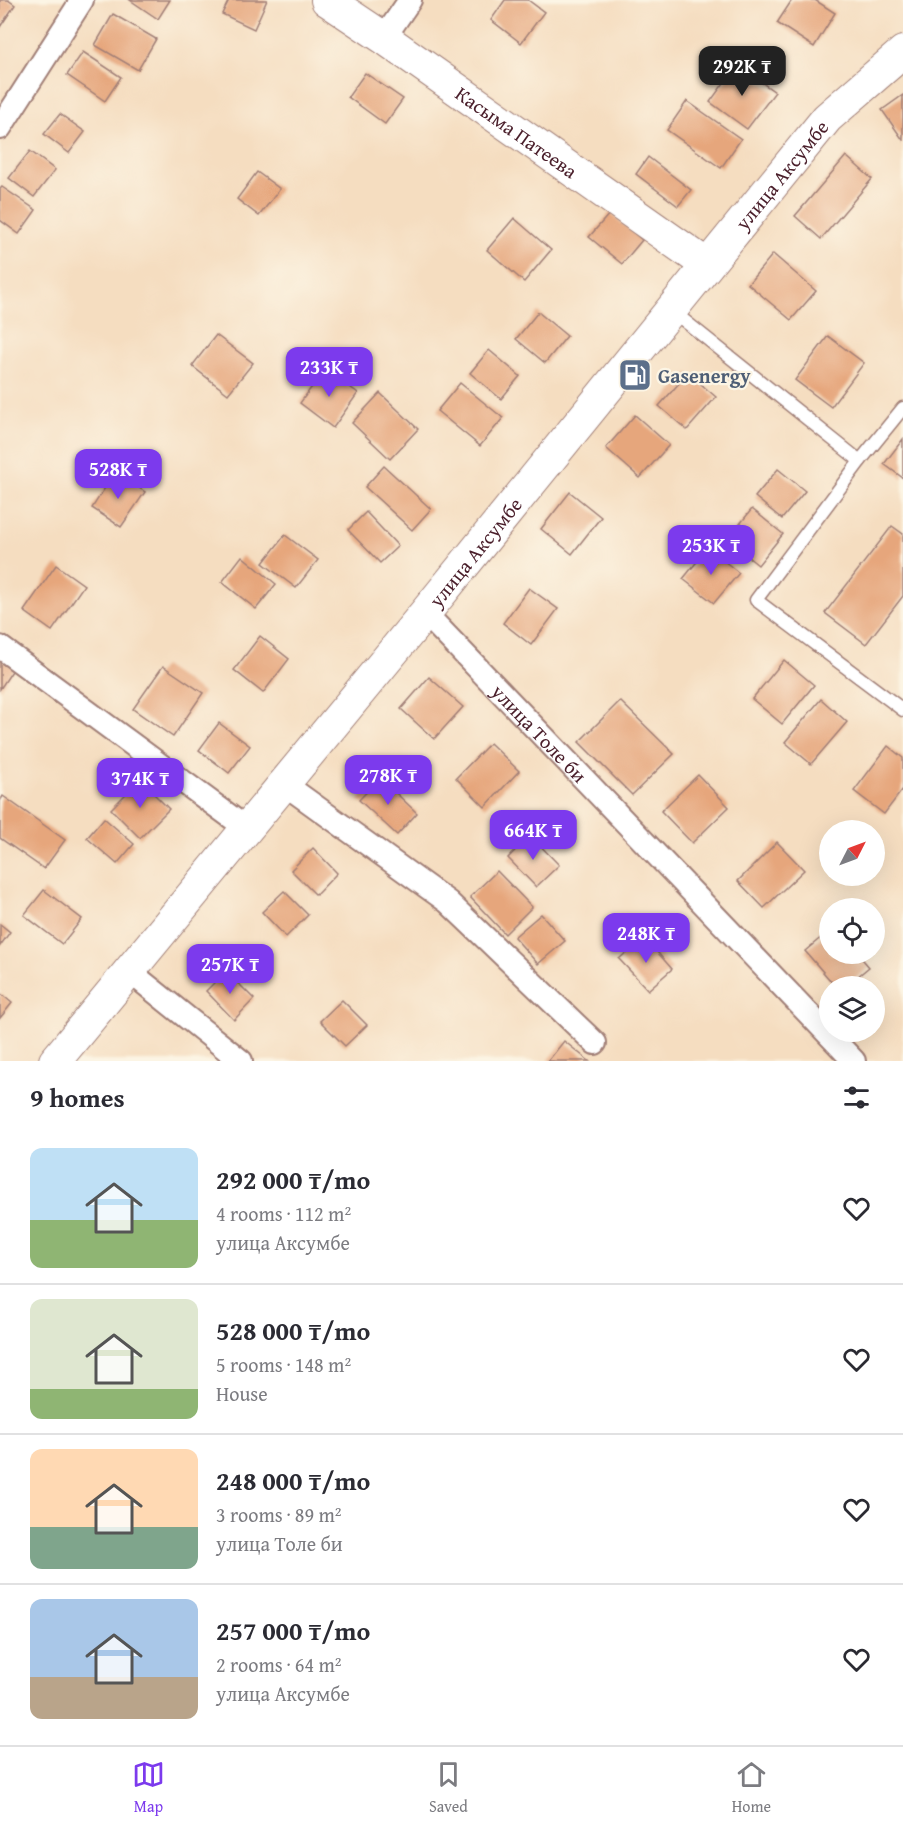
<!DOCTYPE html>
<meta charset="utf-8">
<style>
:root{--surface:#fff;--page:#f2f2f3;--text:#2b2b33;--muted:#7c7c81;--line:#e1e1e2;--accent:#7c3aed}
body{margin:0;font-family:"Gentium Book Plus",serif;background:var(--page);color:var(--text);height:100vh;display:flex;flex-direction:column;font-size:22px;white-space:nowrap}
*{box-sizing:border-box;margin:0}
p{font-size:20px;color:var(--muted)}
.icon{flex:none;width:33px;height:33px;fill:none;stroke:currentColor;stroke-width:2;stroke-linecap:round;stroke-linejoin:round}
.map{position:relative;height:1061px;overflow:hidden}
.details{display:flex;flex-direction:column;background:var(--surface);flex:1}
.details>*{flex:none}
.needle{width:39px;rotate:48deg}
.controls{position:absolute;left:819px;top:820px;display:grid;gap:12px}
.controls a{display:grid;place-items:center;width:66px;height:66px;border-radius:50%;background:var(--surface);box-shadow:0 6px 24px #0002;font-size:30px}
.price{position:absolute;translate:-50% -51px;padding:0 14px;border-radius:12px;background:var(--accent);color:#fff;font-size:20px;line-height:39px;filter:drop-shadow(0 2px 3px #0008)}
.price::after{content:'';position:absolute;left:50%;top:36px;width:18px;height:14px;margin-left:-9px;background:inherit;clip-path:polygon(0 0,100% 0,50% 100%)}
.price.on{background:#222;color:#fff}
ul{padding:0;list-style:none}
li{display:flex;align-items:center;gap:18px;height:150px;padding:0 30px}
li+li{border-top:2px solid var(--line)}
li span{display:grid;place-items:center;flex:none;width:168px;height:120px;border-radius:12px;color:#555}
li>.icon{margin-inline-start:auto}
span .icon{width:72px;height:72px;fill:#fffc;stroke-width:1}
li b{font-size:26px}
h2{display:flex;justify-content:space-between;align-items:center;height:72px;padding:0 30px;font-size:26px}
.tabs{display:flex;justify-content:space-around;align-items:center;height:84px;border-top:2px solid var(--line);background:var(--surface);font-size:16px;color:var(--muted)}
.tabs a{display:grid;justify-items:center;gap:3px}
.tabs .on{color:var(--accent)}
.map>svg:first-child{display:block}
.building{fill:#e6a67c}
.lines{fill:none;stroke-linecap:round;stroke-linejoin:round}
.service-casing{stroke:#a07e76;stroke-width:15}
.minor-casing{stroke:#a07e76;stroke-width:26}
.secondary-casing{stroke:#a07e76;stroke-width:34}
.service{stroke:#fff;stroke-width:12}
.minor{stroke:#fff;stroke-width:22}
.secondary{stroke:#fff;stroke-width:32}
.labels{text-anchor:middle;dominant-baseline:central;stroke-width:4.5;stroke-linejoin:round;paint-order:stroke}
.street-label{font-size:20px;fill:#4a1f2b;stroke:#fcf5e5}
.service-label{font-size:20px;font-weight:bold;fill:#4e5e75;stroke:#fcf5e5;text-anchor:start}
</style>
<div class="map">
<svg width="903" height="1061" viewBox="0 0 903 1061">
<rect width="100%" height="100%" fill="#fcf5e5"/>
<filter id="ink" filterUnits="userSpaceOnUse"><feTurbulence type="fractalNoise" baseFrequency=".0167" numOctaves="2"/><feDisplacementMap in="SourceGraphic" scale="12" xChannelSelector="R" yChannelSelector="G"/><feConvolveMatrix kernelMatrix="1 2 1 2 8 2 1 2 1" color-interpolation-filters="sRGB"/></filter>
<filter id="wash" filterUnits="userSpaceOnUse"><feTurbulence type="fractalNoise" baseFrequency=".008" numOctaves="4" result="noise"/><feDisplacementMap in="SourceGraphic" scale="24" xChannelSelector="R" yChannelSelector="G"/><feGaussianBlur stdDeviation="1.35" result="paint"/><feColorMatrix in="noise" values="0 0 0 0 0 0 0 0 0 0 0 0 0 0 0 0 0 1.4 0 .05"/><feComposite in="paint" operator="in"/></filter>
<g filter="url(#wash)">
<rect width="100%" height="100%" fill="#f5ddc0"/>
<g id="blocks">
<g class="building">
<polygon points="0,0 8,0 15,5 0,27"/>
<polygon points="130,0 170,0 158,19"/>
<polygon points="229,0 267,0 254,29 222,14"/>
<polygon points="505,0 528,0 544,12 521,43 491,20"/>
<polygon points="792,0 815,0 835,13 814,47 777,23"/>
<polygon points="113,14 156,39 138,70 95,45"/>
<polygon points="83,52 121,77 105,101 67,75"/>
<polygon points="737,65 775,92 747,129 710,102"/>
<polygon points="365,73 403,99 385,124 348,97"/>
<polygon points="903,95 903,140 882,110"/>
<polygon points="687,101 741,139 721,168 667,130"/>
<polygon points="60,114 85,132 69,153 44,134"/>
<polygon points="30,151 55,170 34,197 9,178"/>
<polygon points="846,156 872,179 821,239 795,216"/>
<polygon points="648,157 691,190 678,206 636,174"/>
<polygon points="257,172 280,189 259,216 237,199"/>
<polygon points="2,187 36,210 19,234 0,220 0,189"/>
<polygon points="610,213 642,240 622,264 589,237"/>
<polygon points="514,218 551,250 524,282 487,250"/>
<polygon points="773,254 816,291 791,320 748,284"/>
<polygon points="538,312 567,336 545,363 516,339"/>
<polygon points="216,335 253,363 228,394 192,366"/>
<polygon points="828,336 864,363 831,407 795,380"/>
<polygon points="489,350 520,376 501,399 470,373"/>
<polygon points="325,369 358,393 333,428 300,403"/>
<polygon points="688,373 716,397 687,430 659,406"/>
<polygon points="460,383 503,418 480,446 437,411"/>
<polygon points="380,393 418,429 390,459 352,423"/>
<polygon points="635,415 669,445 640,478 606,448"/>
<polygon points="903,439 903,478 884,464"/>
<polygon points="384,466 431,509 412,530 365,487"/>
<polygon points="778,469 805,491 782,519 755,497"/>
<polygon points="115,472 145,492 121,527 92,508"/>
<polygon points="570,492 601,517 572,554 541,529"/>
<polygon points="752,509 783,534 758,565 727,540"/>
<polygon points="366,512 398,546 380,563 348,530"/>
<polygon points="892,526 903,534 903,596 866,644 825,613"/>
<polygon points="285,535 318,560 296,588 263,563"/>
<polygon points="708,548 739,573 714,603 683,579"/>
<polygon points="242,556 276,584 256,609 222,582"/>
<polygon points="56,565 84,585 52,631 24,611"/>
<polygon points="529,588 558,609 531,645 503,623"/>
<polygon points="260,636 289,659 263,693 234,670"/>
<polygon points="0,658 14,668 0,689"/>
<polygon points="784,660 814,685 782,724 752,699"/>
<polygon points="163,666 203,693 173,737 133,709"/>
<polygon points="429,677 463,707 434,739 401,709"/>
<polygon points="821,699 847,722 811,764 785,742"/>
<polygon points="620,701 674,754 632,795 579,742"/>
<polygon points="219,723 250,746 229,773 199,750"/>
<polygon points="490,743 519,771 485,807 456,778"/>
<polygon points="888,746 903,758 903,789 884,814 854,791"/>
<polygon points="698,775 729,807 692,843 661,811"/>
<polygon points="380,778 417,813 397,835 359,800"/>
<polygon points="140,780 169,809 140,838 111,809"/>
<polygon points="3,796 65,840 44,869 0,838 0,801"/>
<polygon points="104,818 134,844 117,864 87,838"/>
<polygon points="530,835 559,865 536,887 508,858"/>
<polygon points="777,842 804,870 764,908 738,881"/>
<polygon points="313,848 337,873 316,895 291,870"/>
<polygon points="497,871 532,907 505,934 470,897"/>
<polygon points="44,890 82,919 62,944 24,915"/>
<polygon points="284,891 308,915 286,937 262,912"/>
<polygon points="541,914 565,941 538,964 514,937"/>
<polygon points="0,924 10,932 0,946"/>
<polygon points="830,930 830,954 858,954 869,967 845,987 836,987 805,951"/>
<polygon points="644,937 672,969 648,990 619,959"/>
<polygon points="226,971 254,999 234,1020 206,991"/>
<polygon points="0,993 12,1003 0,1018"/>
<polygon points="342,1000 367,1025 345,1046 320,1021"/>
<polygon points="564,1041 589,1061 548,1061"/>
</g>
</g>
</g>
<g filter="url(#ink)">
<use href="#blocks" fill-opacity="0" stroke="#a07e76" stroke-width="1.5"/>
<g class="lines">
<g class="service-casing">
<g id="service">
<polyline points="671,310 860,461 756,600 903,710"/>
<polyline points="860,461 903,408"/>
</g>
</g>
<g class="minor-casing">
<g id="minor">
<polyline points="384,38 410,0"/>
<polyline points="0,128 82,0"/>
<path id="s1" d="M425,613L854,1061"/>
<polyline points="0,647 246,828"/>
<polyline points="283,783 448,902 595,1043"/>
<polyline points="129,971 241,1061"/>
</g>
</g>
<g class="secondary-casing">
<g id="secondary">
<path id="s2" d="M327,0L384,38L707,265"/>
<path id="s3" d="M55,1061L425,613L827,118L903,52"/>
</g>
</g>
<use href="#service" class="service"/>
<use href="#minor" class="minor"/>
<use href="#secondary" class="secondary"/>
</g>
</g>
<defs>
<g id="fuel-square" transform="scale(1.725)"><rect x="-9" y="-9" width="18" height="18" rx="4" fill="#5c6f8a" stroke="#fcf5e5"/><path d="M-5.5-6h7V0h2V4h1.3V-2.5L3-4.5l.8-.8L6-3V5H2.5V1h-1V6h-7ZM-4.2-4.7v3.2H.2V-4.7Z" fill="#fff"/></g>
</defs>
<g fill-rule="evenodd">
<use href="#fuel-square" x="635" y="375"/>
</g>
<g class="labels">
<g class="street-label">
<text stroke="none"><textPath href="#s2" startOffset="231">Касыма Патеева</textPath></text>
<text stroke="none"><textPath href="#s3" startOffset="1146">улица Аксумбе</textPath></text>
<text stroke="none"><textPath href="#s3" startOffset="660">улица Аксумбе</textPath></text>
<text stroke="none"><textPath href="#s1" startOffset="166">улица Толе би</textPath></text>
</g>
<g class="service-label">
<text x="658" y="375">Gasenergy</text>
</g>
</g>
</svg>
<div class="controls">
<a><svg class="needle" viewBox="-14 -14 28 28"><path d="M0-13l5 13h-10z" fill="#e53935"/><path d="M0 13l5-13h-10z" fill="#7c7c81"/></svg></a>
<a><svg class="icon" aria-label="locate" viewBox="0 0 24 24"><circle cx="12" cy="12" r="6"/><path d="M12 2v4M12 18v4M2 12h4M18 12h4"/></svg></a>
<a><svg class="icon" aria-label="layers" viewBox="0 0 24 24"><path d="M12 4l9 5-9 5-9-5zM3 14l9 5 9-5"/></svg></a>
</div>
<b class="price on" style="left:742px;top:97px">292K ₸</b>
<b class="price" style="left:329px;top:398px">233K ₸</b>
<b class="price" style="left:118px;top:500px">528K ₸</b>
<b class="price" style="left:711px;top:576px">253K ₸</b>
<b class="price" style="left:388px;top:806px">278K ₸</b>
<b class="price" style="left:140px;top:809px">374K ₸</b>
<b class="price" style="left:533px;top:861px">664K ₸</b>
<b class="price" style="left:646px;top:964px">248K ₸</b>
<b class="price" style="left:230px;top:995px">257K ₸</b>
</div>
<section class="details">
<h2>9 homes<svg class="icon" aria-label="filters" viewBox="0 0 24 24"><path d="M4 7h16M4 17h16"/><circle cx="9" cy="7" r="2"/><circle cx="15" cy="17" r="2"/></svg></h2>
<ul>
<li><span style="background:linear-gradient(#bfe0f5 60%,#8fb573 0)"><svg class="icon" aria-label="home" viewBox="0 0 24 24"><path d="M3 11l9-7 9 7M6 9v11h12V9"/></svg></span><div><b>292 000 ₸/mo</b><p>4 rooms · 112 m²</p><p>улица Аксумбе</p></div><svg class="icon" aria-label="heart" viewBox="0 0 24 24"><path d="M12 20l-8-8c-3-5 5-10 8-4 3-6 11-1 8 4z"/></svg></li>
<li><span style="background:linear-gradient(#dfe7d0 75%,#8fb573 0)"><svg class="icon" aria-label="home" viewBox="0 0 24 24"><path d="M3 11l9-7 9 7M6 9v11h12V9"/></svg></span><div><b>528 000 ₸/mo</b><p>5 rooms · 148 m²</p><p>House</p></div><svg class="icon" aria-label="heart" viewBox="0 0 24 24"><path d="M12 20l-8-8c-3-5 5-10 8-4 3-6 11-1 8 4z"/></svg></li>
<li><span style="background:linear-gradient(#ffd9b3 65%,#7fa58c 0)"><svg class="icon" aria-label="home" viewBox="0 0 24 24"><path d="M3 11l9-7 9 7M6 9v11h12V9"/></svg></span><div><b>248 000 ₸/mo</b><p>3 rooms · 89 m²</p><p>улица Толе би</p></div><svg class="icon" aria-label="heart" viewBox="0 0 24 24"><path d="M12 20l-8-8c-3-5 5-10 8-4 3-6 11-1 8 4z"/></svg></li>
<li><span style="background:linear-gradient(#a9c7e8 65%,#b9a48a 0)"><svg class="icon" aria-label="home" viewBox="0 0 24 24"><path d="M3 11l9-7 9 7M6 9v11h12V9"/></svg></span><div><b>257 000 ₸/mo</b><p>2 rooms · 64 m²</p><p>улица Аксумбе</p></div><svg class="icon" aria-label="heart" viewBox="0 0 24 24"><path d="M12 20l-8-8c-3-5 5-10 8-4 3-6 11-1 8 4z"/></svg></li>
</ul>
</section>
<nav class="tabs">
<a class="on"><svg class="icon" aria-label="map" viewBox="0 0 24 24"><path d="M3 6l6-2 6 2 6-2v14l-6 2-6-2-6 2zM9 4v14M15 6v14"/></svg>Map</a>
<a><svg class="icon" aria-label="saved" viewBox="0 0 24 24"><path d="M7 4h10v16l-5-4-5 4z"/></svg>Saved</a>
<a><svg class="icon" aria-label="home" viewBox="0 0 24 24"><path d="M3 11l9-7 9 7M6 9v11h12V9"/></svg>Home</a>
</nav>
